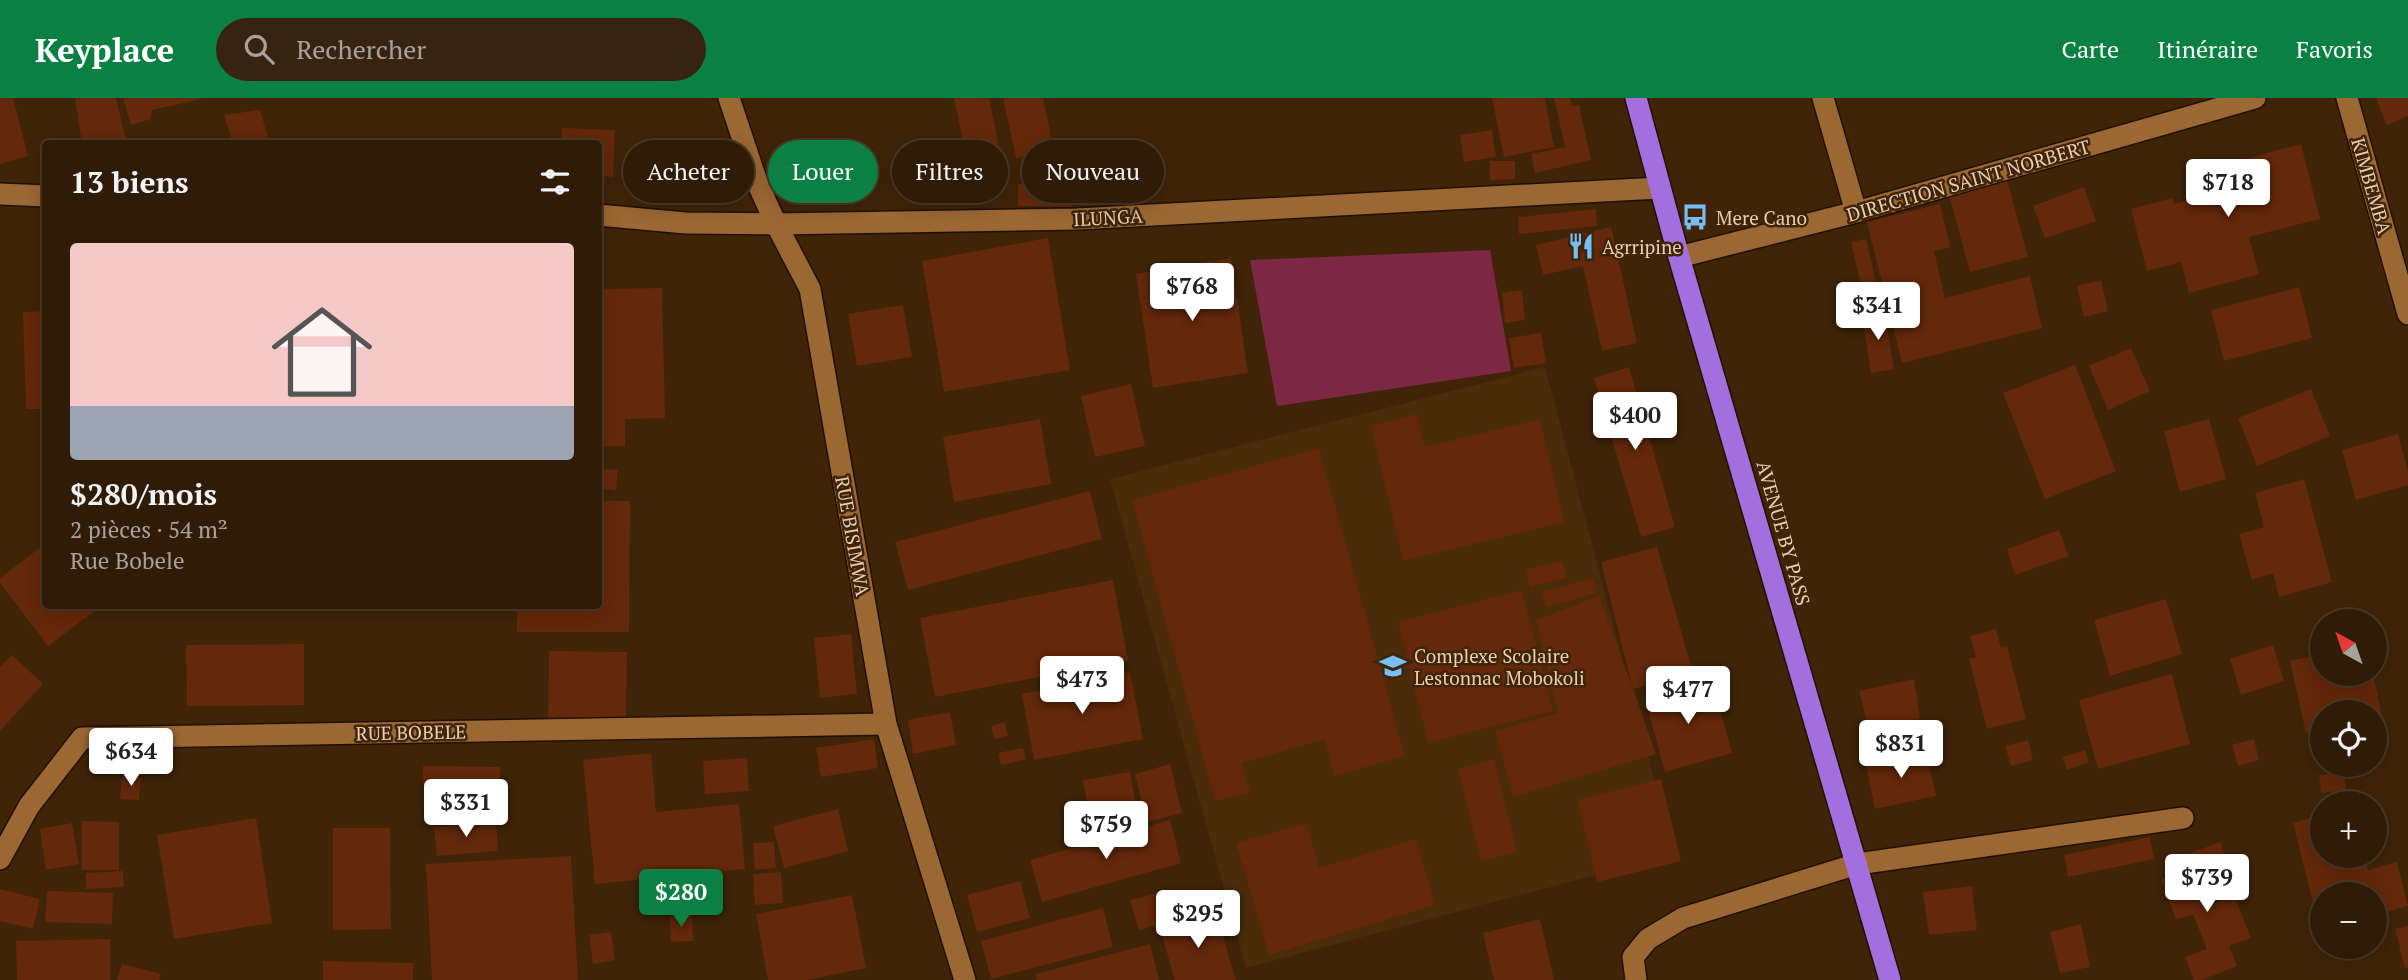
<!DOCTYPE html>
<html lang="fr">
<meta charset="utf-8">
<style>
:root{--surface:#2f1b06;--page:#372410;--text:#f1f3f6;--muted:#a7a19b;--line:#4a3928;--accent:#0b8043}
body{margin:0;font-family:"PT Serif",serif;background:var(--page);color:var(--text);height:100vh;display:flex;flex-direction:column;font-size:26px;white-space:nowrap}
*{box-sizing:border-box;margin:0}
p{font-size:23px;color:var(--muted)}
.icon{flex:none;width:38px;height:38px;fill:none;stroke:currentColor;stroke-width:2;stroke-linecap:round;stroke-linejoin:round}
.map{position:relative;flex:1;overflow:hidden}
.sheet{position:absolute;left:42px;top:42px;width:560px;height:469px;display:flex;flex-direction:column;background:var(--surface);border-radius:7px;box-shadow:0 4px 18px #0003,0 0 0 2px var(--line)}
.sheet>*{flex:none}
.banner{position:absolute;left:623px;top:42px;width:665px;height:63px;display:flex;gap:14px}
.needle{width:46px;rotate:320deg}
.controls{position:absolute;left:2310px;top:511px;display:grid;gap:14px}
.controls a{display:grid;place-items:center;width:77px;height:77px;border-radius:50%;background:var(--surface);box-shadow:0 4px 18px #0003,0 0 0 2px var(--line);font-size:35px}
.price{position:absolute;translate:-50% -60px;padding:0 16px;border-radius:7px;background:#fff;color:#222;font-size:23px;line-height:46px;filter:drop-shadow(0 2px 4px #0008)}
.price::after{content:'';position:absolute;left:50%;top:42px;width:21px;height:16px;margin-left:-10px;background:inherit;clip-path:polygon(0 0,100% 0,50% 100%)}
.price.current{background:var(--accent);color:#fff}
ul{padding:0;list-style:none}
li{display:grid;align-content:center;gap:14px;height:371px;padding:0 28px}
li+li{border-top:2px solid var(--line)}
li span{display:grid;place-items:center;height:217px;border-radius:7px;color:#555}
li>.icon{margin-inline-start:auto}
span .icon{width:126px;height:126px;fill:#fffc;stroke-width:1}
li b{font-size:30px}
h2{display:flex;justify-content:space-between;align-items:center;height:84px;padding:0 28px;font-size:30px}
.pill{padding:0 24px;border-radius:32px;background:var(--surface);box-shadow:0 4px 18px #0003,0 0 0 2px var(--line);font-size:24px;line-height:63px}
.pill.current{background:var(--accent);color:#fff}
header{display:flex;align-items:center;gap:42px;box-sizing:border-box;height:98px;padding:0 35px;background:var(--accent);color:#fff}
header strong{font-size:33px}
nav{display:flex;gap:38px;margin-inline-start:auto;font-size:24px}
.search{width:490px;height:63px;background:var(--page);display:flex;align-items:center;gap:18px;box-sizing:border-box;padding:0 24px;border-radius:38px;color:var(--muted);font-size:26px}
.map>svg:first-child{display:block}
.built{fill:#4a2c0b}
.green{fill:#7c2844}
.building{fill:#64280a}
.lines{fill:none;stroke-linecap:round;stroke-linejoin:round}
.minor-casing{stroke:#201002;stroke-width:24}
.highway-casing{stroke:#201002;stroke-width:24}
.minor{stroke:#9b6733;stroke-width:21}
.highway{stroke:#a36fdf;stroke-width:21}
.labels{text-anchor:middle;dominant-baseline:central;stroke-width:5;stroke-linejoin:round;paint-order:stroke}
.street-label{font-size:19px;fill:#eacdb3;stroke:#3f2408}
.poi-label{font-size:19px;fill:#eacdb3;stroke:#3f2408;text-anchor:start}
</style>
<header>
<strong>Keyplace</strong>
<div class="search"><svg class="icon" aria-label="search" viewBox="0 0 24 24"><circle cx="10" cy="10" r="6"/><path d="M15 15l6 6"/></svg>Rechercher</div>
<nav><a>Carte</a><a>Itinéraire</a><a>Favoris</a></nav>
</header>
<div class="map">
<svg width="2408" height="882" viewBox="0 0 2408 882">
<rect width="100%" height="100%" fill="#3f2408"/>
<polygon class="built" points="1545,269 1674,756 1246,870 1110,381"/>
<polygon class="green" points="1490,152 1511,273 1277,308 1250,162"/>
<g class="building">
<polygon points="0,0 13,0 28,58 0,66"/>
<polygon points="75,0 116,0 127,46 82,46"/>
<polygon points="123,0 201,0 201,1 152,12 151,21 131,27"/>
<polygon points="954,0 989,0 1004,72 970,78"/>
<polygon points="1003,0 1043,0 1054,52 1016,60"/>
<polygon points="1492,0 1545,0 1554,49 1504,59"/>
<polygon points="1554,0 1570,0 1572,8 1579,7 1591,62 1535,75 1531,56 1565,49"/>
<polygon points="2376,0 2408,0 2408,18 2387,27"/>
<polygon points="260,12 270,46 233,46 224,17"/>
<polygon points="562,30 615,32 613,79 598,78 598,46 561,46"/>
<polygon points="1492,32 1496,59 1464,64 1460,37"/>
<polygon points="703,45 713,93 683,98 674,50"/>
<polygon points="2301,46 2320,121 2249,139 2259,176 2189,195 2181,164 2147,173 2131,111 2173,100 2174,106 2221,94 2214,69"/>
<polygon points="1490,63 1515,63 1515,81 1490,82"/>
<polygon points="821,67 822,90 795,91 794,68"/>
<polygon points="2007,82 2028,159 1970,174 1949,97"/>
<polygon points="1018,86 1072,86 1072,109 1018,108"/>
<polygon points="2084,89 2096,123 2045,140 2033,108"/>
<polygon points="1940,106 1950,149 1934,153 1945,200 2030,178 2042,230 1902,265 1867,124"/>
<polygon points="1596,111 1597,128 1519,136 1518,119"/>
<polygon points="1611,129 1637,245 1602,253 1583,168 1543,177 1536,147"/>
<polygon points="1048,140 1070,272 944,294 922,163"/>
<polygon points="1866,141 1880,201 1865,205 1851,144"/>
<polygon points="1231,160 1248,275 1153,290 1136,176"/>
<polygon points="2101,182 2108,213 2084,219 2077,188"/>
<polygon points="2299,189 2312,240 2224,263 2211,212"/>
<polygon points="662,190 665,320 625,321 625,348 598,349 598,191"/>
<polygon points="1522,192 1525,222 1505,225 1502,195"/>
<polygon points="903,207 912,259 857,268 848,216"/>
<polygon points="46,213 46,311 26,311 23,214"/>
<polygon points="1884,213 1894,271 1871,275 1862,217"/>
<polygon points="1541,235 1546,265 1514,270 1509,240"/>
<polygon points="2131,250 2150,293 2108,312 2089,268"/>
<polygon points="2075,267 2116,373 2045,401 2003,295"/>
<polygon points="1629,269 1675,429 1641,439 1594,280"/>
<polygon points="1131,286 1145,348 1095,359 1081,298"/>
<polygon points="2311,291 2330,338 2257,368 2238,320"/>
<polygon points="1417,316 1425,349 1540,321 1564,424 1403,463 1371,328"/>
<polygon points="1040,321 1051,386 954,404 943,339"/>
<polygon points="2209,321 2226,381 2180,394 2164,333"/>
<polygon points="2398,336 2408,373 2408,387 2356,402 2342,352"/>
<polygon points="1319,350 1405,658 1334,678 1325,641 1242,665 1250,694 1215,703 1132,402"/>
<polygon points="598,370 618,372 616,392 598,391"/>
<polygon points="2304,381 2332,484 2279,499 2273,475 2252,482 2239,436 2264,429 2255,395"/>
<polygon points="1090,393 1102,441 908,492 895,444"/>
<polygon points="598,403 630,403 629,534 517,534 517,508 598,508"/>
<polygon points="2059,432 2069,458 2015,477 2007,451"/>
<polygon points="46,445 46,508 101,508 48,548 0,485 0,480"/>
<polygon points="1657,449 1693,575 1633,591 1656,656 1513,699 1495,633 1558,615 1536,522 1599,498 1632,588 1601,464"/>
<polygon points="1562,463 1567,480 1530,489 1525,472"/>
<polygon points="1593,480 1597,495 1546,509 1542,494"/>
<polygon points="1113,482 1128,562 935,599 920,520"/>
<polygon points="1522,492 1553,613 1428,645 1398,524"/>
<polygon points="2166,501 2182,556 2110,578 2094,522"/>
<polygon points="1996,531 2001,550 2007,548 2026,621 1987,631 1969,561 1976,559 1970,538"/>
<polygon points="851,536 857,596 820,600 814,540"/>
<polygon points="304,546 304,607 187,608 186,547"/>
<polygon points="2273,547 2284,583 2241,597 2230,561"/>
<polygon points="549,553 627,554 626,621 548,620"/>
<polygon points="2322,556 2322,576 2373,576 2382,618 2375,620 2375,614 2322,614 2322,631 2306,635 2290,563"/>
<polygon points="12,557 43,586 0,633 0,569"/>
<polygon points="1130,574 1143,641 1034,662 1022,596"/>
<polygon points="2172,576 2190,646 2098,671 2079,602"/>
<polygon points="1914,581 1920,621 1870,634 1859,593"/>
<polygon points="1712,582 1732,655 1665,674 1645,600"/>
<polygon points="950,614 956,647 913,656 908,622"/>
<polygon points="1005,624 1008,638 994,641 991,628"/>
<polygon points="874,641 878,670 821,679 816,650"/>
<polygon points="2254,641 2259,662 2238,668 2232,647"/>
<polygon points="2028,642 2033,662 2011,668 2005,648"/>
<polygon points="1023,650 1026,661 1001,667 998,655"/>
<polygon points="2085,652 2089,664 2067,672 2062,659"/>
<polygon points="1927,654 1936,698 1875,711 1866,667"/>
<polygon points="651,655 656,714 739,706 745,771 595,786 583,662"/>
<polygon points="747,660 749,693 705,696 703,663"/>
<polygon points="1494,661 1517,754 1481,763 1458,671"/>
<polygon points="1170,666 1182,715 1147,724 1135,676"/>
<polygon points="423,668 500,669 500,717 424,720"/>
<polygon points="1130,674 1139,726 1092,734 1083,682"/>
<polygon points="2344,674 2346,692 2321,695 2319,677"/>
<polygon points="122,679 141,679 139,702 120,701"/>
<polygon points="1661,681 1681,763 1597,784 1577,702"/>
<polygon points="838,711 848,753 784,770 773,728"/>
<polygon points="2322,717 2322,758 2364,758 2368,772 2397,764 2408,808 2375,817 2375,796 2322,796 2321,836 2293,725"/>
<polygon points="256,720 272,825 174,841 157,737"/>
<polygon points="1170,722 1181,765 1042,804 1030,762"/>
<polygon points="82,723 119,724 119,772 82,772"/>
<polygon points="496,724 498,753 437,758 434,729"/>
<polygon points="72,725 79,766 46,772 40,731"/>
<polygon points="1307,725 1319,770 1416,741 1435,807 1269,857 1236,745"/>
<polygon points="333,730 390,730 391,831 333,832"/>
<polygon points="2150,739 2154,761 2068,779 2064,757"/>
<polygon points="774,744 776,770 755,772 753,745"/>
<polygon points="2220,744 2227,761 2202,771 2215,805 2234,797 2251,840 2229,848 2237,868 2202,882 2194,882 2185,859 2207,851 2193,816 2176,822 2161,781 2195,768 2190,755"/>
<polygon points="571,758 578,882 432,882 426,766"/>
<polygon points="123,773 124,789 86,791 86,775"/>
<polygon points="781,774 783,805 755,807 753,776"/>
<polygon points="1020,783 1030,820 977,834 967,797"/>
<polygon points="1972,788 1977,832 1929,837 1923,794"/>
<polygon points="0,791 40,801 33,831 0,823"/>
<polygon points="1168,792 1175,823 1139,832 1130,802"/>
<polygon points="47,793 113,795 112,826 45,824"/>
<polygon points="852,797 866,870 807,882 768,882 756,816"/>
<polygon points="1103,810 1113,849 991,881 981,843"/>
<polygon points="1216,815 1236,882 1175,882 1160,831"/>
<polygon points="692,817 693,843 671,844 670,818"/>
<polygon points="1540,821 1554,882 1494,882 1483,835"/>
<polygon points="2081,826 2090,869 2060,875 2050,834"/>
<polygon points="2408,828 2408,869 2405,870 2395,831"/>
<polygon points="611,834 615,862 593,866 589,837"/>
<polygon points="110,841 110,882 17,882 16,843"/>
<polygon points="1150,846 1159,882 1037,882 1035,876"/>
<polygon points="323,863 413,865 413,882 323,882"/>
<polygon points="122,866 161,876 159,882 117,882"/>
</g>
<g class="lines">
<g class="minor-casing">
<g id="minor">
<polyline points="729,0 757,84 776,126 810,191 886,626 965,882"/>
<polyline points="1823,0 1856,114"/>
<polyline points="2347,0 2408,216"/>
<polyline points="0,96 46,98"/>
<polyline points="598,117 686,125 776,126 1077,121 1659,90"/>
<polyline points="1679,159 1856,114 2255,0"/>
<polyline points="0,761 29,708 82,640 886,626"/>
<polyline points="1636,882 1633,859 1648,841 1683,820 1857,766 2183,720"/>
</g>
</g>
<g class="highway-casing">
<polyline id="highway" points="1636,0 1679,159 1890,882"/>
</g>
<use href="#minor" class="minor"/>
<use href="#highway" class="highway"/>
</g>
<defs>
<g id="bus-bare" transform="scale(2.1)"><path d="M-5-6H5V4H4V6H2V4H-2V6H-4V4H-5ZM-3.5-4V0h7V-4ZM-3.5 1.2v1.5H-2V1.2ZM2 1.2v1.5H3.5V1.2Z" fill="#78bff7" stroke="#3f2408" stroke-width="2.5" paint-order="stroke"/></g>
<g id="restaurant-bare" transform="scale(2.1)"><path d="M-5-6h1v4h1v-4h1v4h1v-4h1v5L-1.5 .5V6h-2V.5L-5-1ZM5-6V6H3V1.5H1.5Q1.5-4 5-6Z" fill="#78bff7" stroke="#3f2408" stroke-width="2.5" paint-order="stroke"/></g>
<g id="school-bare" transform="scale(2.1)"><path d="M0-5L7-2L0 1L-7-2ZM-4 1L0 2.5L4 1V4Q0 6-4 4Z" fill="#78bff7" stroke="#3f2408" stroke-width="2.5" paint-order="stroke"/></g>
</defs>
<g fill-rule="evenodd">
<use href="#bus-bare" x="1695" y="119"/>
<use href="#restaurant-bare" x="1581" y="148"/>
<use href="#school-bare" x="1393" y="568"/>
</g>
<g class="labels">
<g class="street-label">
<text transform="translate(1968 82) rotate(-16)">DIRECTION SAINT NORBERT</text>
<text transform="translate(2372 88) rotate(74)">KIMBEMBA</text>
<text transform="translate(1108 119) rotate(-3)">ILUNGA</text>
<text transform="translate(1784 435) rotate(74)">AVENUE BY PASS</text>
<text transform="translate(853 438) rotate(80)">RUE BISIMWA</text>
<text transform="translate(411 634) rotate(-1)">RUE BOBELE</text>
</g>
<g class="poi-label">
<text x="1716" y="119">Mere Cano</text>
<text x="1602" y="148">Agrripine</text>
<text x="1414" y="557">Complexe Scolaire<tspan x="1414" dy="22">Lestonnac Mobokoli</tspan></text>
</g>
</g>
</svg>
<div class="controls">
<a><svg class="needle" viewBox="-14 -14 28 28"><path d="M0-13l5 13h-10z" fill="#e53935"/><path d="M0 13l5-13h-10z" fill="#a7a19b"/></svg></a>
<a><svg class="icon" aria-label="locate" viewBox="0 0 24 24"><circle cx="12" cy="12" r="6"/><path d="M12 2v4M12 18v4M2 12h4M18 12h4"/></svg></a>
<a>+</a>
<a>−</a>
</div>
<b class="price" style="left:2228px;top:121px">$718</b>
<b class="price" style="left:1192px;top:225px">$768</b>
<b class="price" style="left:1878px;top:244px">$341</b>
<b class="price" style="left:1635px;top:354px">$400</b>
<b class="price" style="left:1082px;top:618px">$473</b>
<b class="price" style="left:1688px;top:628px">$477</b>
<b class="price" style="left:1901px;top:682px">$831</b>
<b class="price" style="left:131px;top:690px">$634</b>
<b class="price" style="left:466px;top:741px">$331</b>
<b class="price" style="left:1106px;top:763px">$759</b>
<b class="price" style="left:2207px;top:816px">$739</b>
<b class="price current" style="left:681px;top:831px">$280</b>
<b class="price" style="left:1198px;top:852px">$295</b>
<div class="banner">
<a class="pill">Acheter</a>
<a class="pill current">Louer</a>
<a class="pill">Filtres</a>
<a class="pill">Nouveau</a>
</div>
<section class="sheet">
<h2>13 biens<svg class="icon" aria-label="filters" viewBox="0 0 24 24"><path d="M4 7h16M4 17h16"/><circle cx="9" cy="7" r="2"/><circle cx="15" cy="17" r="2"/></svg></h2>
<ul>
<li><span style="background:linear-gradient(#f6c9c9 75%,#9aa5b1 0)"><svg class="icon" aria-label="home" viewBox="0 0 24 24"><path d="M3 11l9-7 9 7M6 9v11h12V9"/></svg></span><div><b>$280/mois</b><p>2 pièces · 54 m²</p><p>Rue Bobele</p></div></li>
</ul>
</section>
</div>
